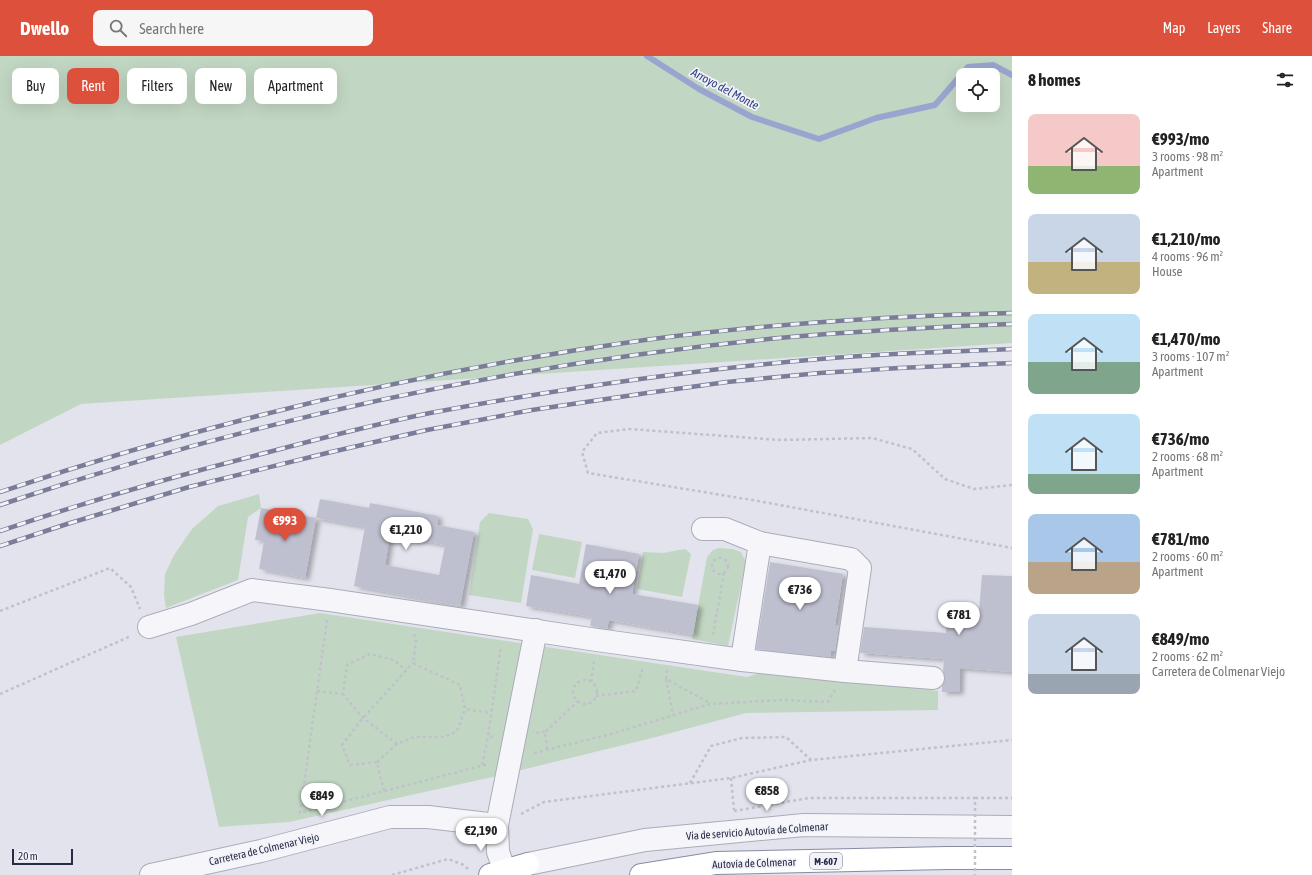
<!DOCTYPE html>
<meta charset="utf-8">
<style>
:root{--surface:#fff;--page:#f6f6f6;--text:#222;--muted:#767676;--accent:#dc503c}
body{margin:0;font-family:"Asap Condensed",sans-serif;background:var(--page);color:var(--text);height:100vh;display:flex;flex-direction:column;font-size:15px;white-space:nowrap}
*{box-sizing:border-box;margin:0}
p{font-size:13px;color:var(--muted)}
.icon{flex:none;width:22px;height:22px;fill:none;stroke:currentColor;stroke-width:2;stroke-linecap:round;stroke-linejoin:round}
.map{position:relative;flex:1;overflow:hidden}
.panel{display:flex;flex-direction:column;background:var(--surface);width:300px}
.panel>*{flex:none}
.hud{position:absolute;left:12px;top:12px;width:380px;height:36px;display:flex;gap:8px}
.buttons{position:absolute;left:956px;top:12px;display:grid;gap:8px}
.buttons a{display:grid;place-items:center;width:44px;height:44px;border-radius:8px;background:var(--surface);box-shadow:0 4px 16px #0002;font-size:20px}
.scale{position:absolute;left:12px;bottom:10px;width:61px;box-sizing:border-box;padding-left:4px;border:2px solid #282b46;border-top:0;font-size:11px;line-height:14px;white-space:nowrap;color:#282b46;-webkit-text-stroke:3px #f2f3f9;paint-order:stroke}
.price{position:absolute;translate:-50% -34px;padding:0 9px;border-radius:14px;background:#fff;color:#222;font-size:13px;line-height:26px;filter:drop-shadow(0 1px 2px #0008)}
.price::after{content:'';position:absolute;left:50%;top:24px;width:12px;height:9px;margin-left:-6px;background:inherit;clip-path:polygon(0 0,100% 0,50% 100%)}
.price.selected{background:var(--accent);color:#fff}
ul{padding:0;list-style:none}
li{display:flex;align-items:center;gap:12px;height:100px;padding:0 16px}
li span{display:grid;place-items:center;flex:none;width:112px;height:80px;border-radius:8px;color:#555}
li>.icon{margin-inline-start:auto}
span .icon{width:48px;height:48px;fill:#fffc;stroke-width:1}
li b{font-size:17px}
h2{display:flex;justify-content:space-between;align-items:center;height:48px;padding:0 16px;font-size:17px}
.tag{padding:0 14px;border-radius:8px;background:var(--surface);box-shadow:0 4px 16px #0002;font-size:14px;line-height:36px}
.tag.selected{background:var(--accent);color:#fff}
header{display:flex;align-items:center;gap:24px;box-sizing:border-box;height:56px;padding:0 20px;background:var(--accent);color:#fff}
header strong{font-size:19px}
nav{display:flex;gap:22px;margin-inline-start:auto;font-size:14px}
.search{width:280px;height:36px;background:var(--page);display:flex;align-items:center;gap:10px;box-sizing:border-box;padding:0 14px;border-radius:8px;color:var(--muted);font-size:15px}
main{display:flex;flex:1;min-height:0}
.map>svg:first-child{display:block}
.green{fill:#c2d7c3;fill-rule:evenodd}
.lines{fill:none;stroke-linecap:round;stroke-linejoin:round}
.stream{stroke:#9aa5cf;stroke-width:6}
.building{fill:#bfc0cf;fill-rule:evenodd;filter:url(#shadow)}
.minor-casing{stroke:#aaacba;stroke-width:24}
.highway-casing{stroke:#888ba4;stroke-width:24}
.path{stroke:#c0c1cb;stroke-width:2.5;stroke-dasharray:3 3;stroke-linecap:butt}
.minor{stroke:#f6f6fa;stroke-width:22}
.highway{stroke:#fff;stroke-width:22}
.rail-casing{stroke:#7a7d97;stroke-width:4.5}
.rail{stroke:#f2f3f9;stroke-width:3;stroke-dasharray:9;stroke-linecap:butt}
.path-bridge{stroke:#c0c1cb;stroke-width:2.5;stroke-dasharray:3 3;stroke-linecap:butt}
.labels{text-anchor:middle;dominant-baseline:central;stroke-width:3.5;stroke-linejoin:round;paint-order:stroke}
.shield{fill:#f2f3f9;stroke:#65677c;stroke-width:1}
.shield-label{font-size:10px;font-weight:bold;fill:#282b46}
.street-label{font-size:11px;fill:#282b46;stroke:#f2f3f9}
.water-label{font-size:12px;font-style:italic;fill:#2e3b7f;stroke:#f2f3f9}
</style>
<header>
<strong>Dwello</strong>
<div class="search"><svg class="icon" aria-label="search" viewBox="0 0 24 24"><circle cx="10" cy="10" r="6"/><path d="M15 15l6 6"/></svg>Search here</div>
<nav><a>Map</a><a>Layers</a><a>Share</a></nav>
</header>
<main>
<div class="map">
<svg width="1012" height="819" viewBox="0 0 1012 819">
<defs>
<filter id="shadow"><feDropShadow dx="4.5" dy="2.5" stdDeviation="2" flood-color="#0004"/></filter>
</defs>
<rect width="100%" height="100%" fill="#e2e3ec"/>
<g class="green">
<path d="M0,0H1012V287L81,348L0,389ZM963,19H993V49H963Z"/>
<polygon points="259,438 261,452 248,461 238,524 166,552 164,539 165,518 174,499 192,473 218,450"/>
<polygon points="489,457 528,463 533,473 521,547 469,539 480,466"/>
<polygon points="539,478 582,486 575,522 532,514"/>
<polygon points="719,492 732,493 741,496 746,506 728,590 692,583 707,501 713,494"/>
<polygon points="685,493 691,498 682,541 637,533 643,496 663,497"/>
<polygon points="320,557 747,621 773,613 938,635 938,654 746,657 656,681 497,720 289,766 219,771 176,581"/>
</g>
<g class="lines">
<polyline class="stream" points="647,0 699,33 752,61 819,83 876,62 935,49 968,11 993,9 1012,19"/>
</g>
<g class="building">
<path d="M320,443L369,452L370,447L438,460L437,469L474,476L460,550L354,530L365,471L316,462ZM390,479L445,489L439,519L385,509Z"/>
<polygon points="261,452 316,462 305,522 259,513 264,485 255,484"/>
<polygon points="586,488 639,498 632,538 698,549 693,579 609,564 607,573 590,570 592,561 526,550 531,519 579,528"/>
<polygon points="770,506 843,518 835,569 839,569 835,595 831,595 830,601 756,593"/>
<polygon points="982,519 1012,520 1012,616 960,612 959,636 942,636 942,630 945,623 943,615 944,603 860,597 864,571 946,577 948,553 979,555"/>
</g>
<g class="lines">
<g class="minor-casing">
<g id="minor">
<polyline points="703,473 725,473 760,487 851,503 860,512 845,615"/>
<polyline points="149,571 191,558 252,534 330,544 597,584 742,604 845,615 933,622"/>
<polyline points="742,604 760,487"/>
<polyline points="528,808 645,784 804,769 1012,771"/>
<polyline points="505,815 498,796 497,769 536,574"/>
<polyline points="151,819 261,795 390,761 428,761 497,769"/>
</g>
</g>
<g class="highway-casing">
<g id="highway">
<polyline points="490,819 528,808"/>
<polyline points="641,819 716,807 947,802 1012,802"/>
</g>
</g>
<g class="path">
<polyline points="1012,429 974,433 945,423 912,393 872,382 780,384 629,373 597,377 582,396 588,417 758,445 1012,492"/>
<circle cx="720" cy="510" r="8"/>
<polyline points="0,555 110,512 131,531 140,553"/>
<polyline points="327,564 300,757 488,708"/>
<polyline points="414,578 416,585 413,607 460,629 465,653 491,657"/>
<polyline points="713,579 724,516"/>
<polyline points="667,614 666,623 710,647"/>
<polyline points="666,623 673,659"/>
<circle cx="585" cy="636" r="12"/>
<polyline points="591,626 594,605"/>
<polyline points="317,635 343,638"/>
<polyline points="0,638 131,580"/>
<polyline points="596,640 636,635 643,611"/>
<polyline points="536,677 545,676"/>
<polyline points="493,681 488,680 501,590"/>
<polyline points="397,688 363,662 343,638 347,609 370,598 394,604 406,614"/>
<polyline points="547,693 545,676 578,645"/>
<polyline points="534,697 611,678 710,648 783,644 828,646 835,634"/>
<polyline points="377,706 397,688 414,681 444,681 457,675 465,653"/>
<polyline points="482,709 488,680"/>
<polyline points="731,722 734,754"/>
<polyline points="690,727 711,690 742,682 786,681 811,704"/>
<polyline points="384,735 377,706 350,709 342,689 363,662 413,607"/>
<polyline points="975,742 1012,742"/>
<polyline points="521,758 544,746 731,722 811,704 1012,684"/>
<polyline points="392,819 448,803 464,809 470,815"/>
</g>
<use href="#minor" class="minor"/>
<use href="#highway" class="highway"/>
<g class="rail-casing">
<g id="rail">
<path d="M0,436C209,366 426,314 645,284C767,268 889,260 1012,257"/>
<path d="M0,449C254,363 513,308 779,282C857,275 934,271 1012,268"/>
<path d="M0,475C89,445 178,419 269,396C322,382 376,368 430,357C559,333 689,314 820,303C884,297 948,296 1012,293"/>
<polyline points="0,490 67,468 189,431 327,397 427,374 532,354 647,337 727,326 820,317 899,312 1012,307"/>
</g>
</g>
<use href="#rail" class="rail"/>
<polyline class="path-bridge" points="734,755 809,742 975,742 975,819"/>
</g>
<g class="labels">
<rect class="shield" x="810" y="797" width="32" height="16" rx="3"/>
<g class="shield-label">
<text x="826" y="805">M-607</text>
</g>
<g class="street-label">
<text transform="translate(757 775) rotate(-4)">Vía de servicio Autovía de Colmenar</text>
<text transform="translate(264 793) rotate(-13)">Carretera de Colmenar Viejo</text>
<text transform="translate(754 807) rotate(-2)">Autovía de Colmenar</text>
</g>
<g class="water-label">
<text transform="translate(725 33) rotate(28)">Arroyo del Monte</text>
</g>
</g>
</svg>
<div class="buttons">
<a><svg class="icon" aria-label="locate" viewBox="0 0 24 24"><circle cx="12" cy="12" r="6"/><path d="M12 2v4M12 18v4M2 12h4M18 12h4"/></svg></a>
</div>
<div class="scale">20 m</div>
<b class="price selected" style="left:285px;top:486px">€993</b>
<b class="price" style="left:406px;top:495px">€1,210</b>
<b class="price" style="left:610px;top:539px">€1,470</b>
<b class="price" style="left:800px;top:555px">€736</b>
<b class="price" style="left:959px;top:580px">€781</b>
<b class="price" style="left:767px;top:756px">€858</b>
<b class="price" style="left:322px;top:761px">€849</b>
<b class="price" style="left:481px;top:796px">€2,190</b>
<div class="hud">
<a class="tag">Buy</a>
<a class="tag selected">Rent</a>
<a class="tag">Filters</a>
<a class="tag">New</a>
<a class="tag">Apartment</a>
</div>
</div>
<section class="panel">
<h2>8 homes<svg class="icon" aria-label="filters" viewBox="0 0 24 24"><path d="M4 7h16M4 17h16"/><circle cx="9" cy="7" r="2"/><circle cx="15" cy="17" r="2"/></svg></h2>
<ul>
<li><span style="background:linear-gradient(#f6c9c9 65%,#8fb573 0)"><svg class="icon" aria-label="home" viewBox="0 0 24 24"><path d="M3 11l9-7 9 7M6 9v11h12V9"/></svg></span><div><b>€993/mo</b><p>3 rooms · 98 m²</p><p>Apartment</p></div></li>
<li><span style="background:linear-gradient(#c9d6e8 60%,#c2b280 0)"><svg class="icon" aria-label="home" viewBox="0 0 24 24"><path d="M3 11l9-7 9 7M6 9v11h12V9"/></svg></span><div><b>€1,210/mo</b><p>4 rooms · 96 m²</p><p>House</p></div></li>
<li><span style="background:linear-gradient(#bfe0f5 60%,#7fa58c 0)"><svg class="icon" aria-label="home" viewBox="0 0 24 24"><path d="M3 11l9-7 9 7M6 9v11h12V9"/></svg></span><div><b>€1,470/mo</b><p>3 rooms · 107 m²</p><p>Apartment</p></div></li>
<li><span style="background:linear-gradient(#bfe0f5 75%,#7fa58c 0)"><svg class="icon" aria-label="home" viewBox="0 0 24 24"><path d="M3 11l9-7 9 7M6 9v11h12V9"/></svg></span><div><b>€736/mo</b><p>2 rooms · 68 m²</p><p>Apartment</p></div></li>
<li><span style="background:linear-gradient(#a9c7e8 60%,#b9a48a 0)"><svg class="icon" aria-label="home" viewBox="0 0 24 24"><path d="M3 11l9-7 9 7M6 9v11h12V9"/></svg></span><div><b>€781/mo</b><p>2 rooms · 60 m²</p><p>Apartment</p></div></li>
<li><span style="background:linear-gradient(#c9d6e8 75%,#9aa5b1 0)"><svg class="icon" aria-label="home" viewBox="0 0 24 24"><path d="M3 11l9-7 9 7M6 9v11h12V9"/></svg></span><div><b>€849/mo</b><p>2 rooms · 62 m²</p><p>Carretera de Colmenar Viejo</p></div></li>
</ul>
</section>
</main>
